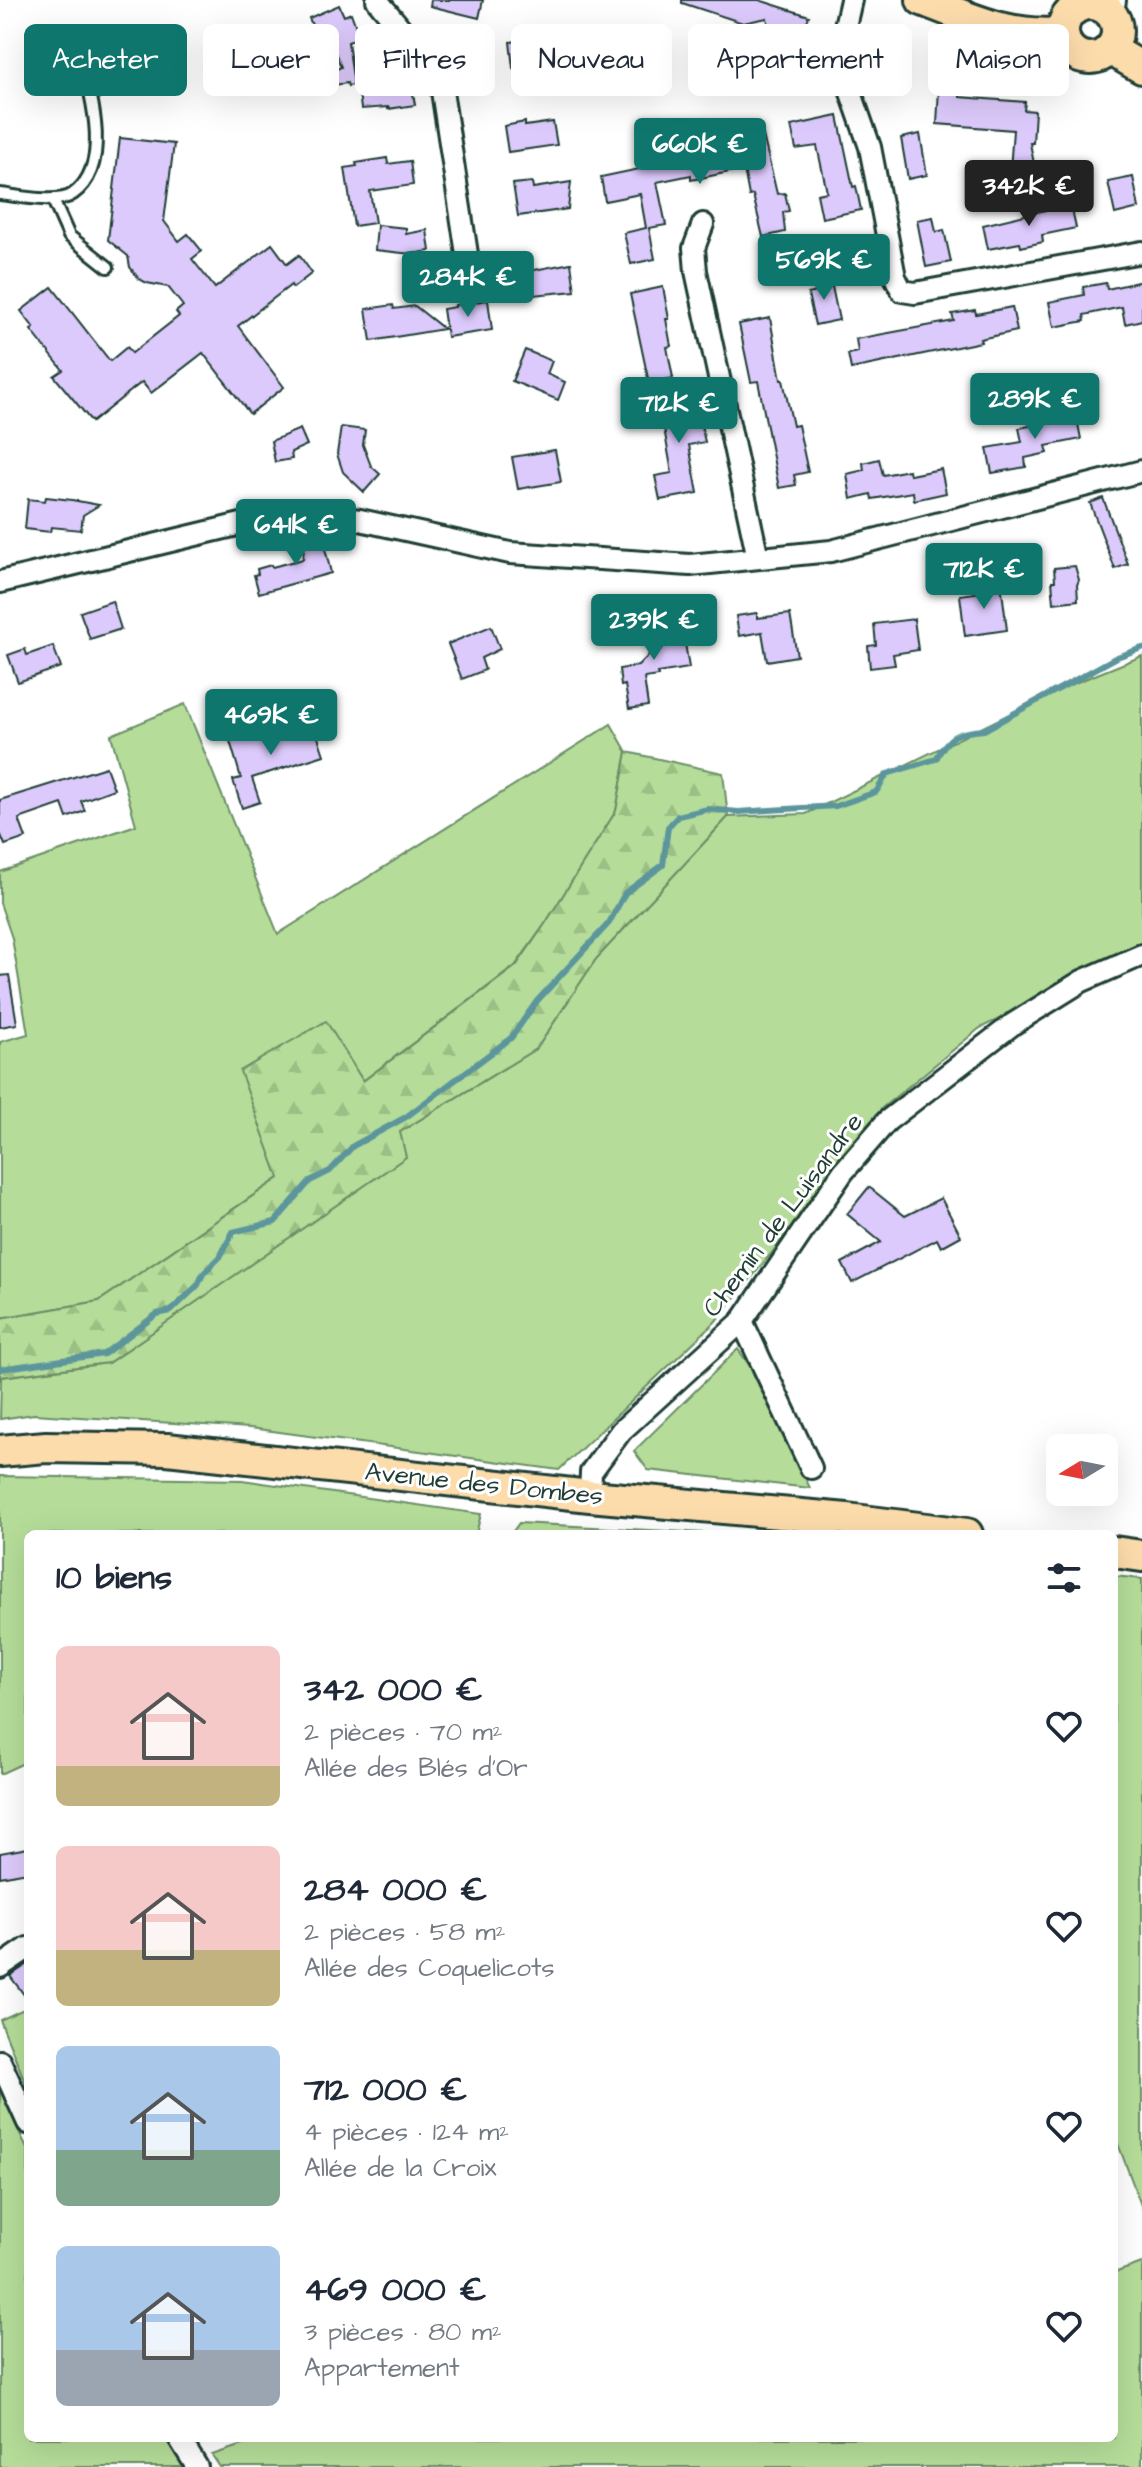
<!DOCTYPE html>
<html lang="fr">
<meta charset="utf-8">
<style>
:root{--surface:#fff;--page:#f6f6f7;--text:#1f2937;--muted:#747a83;--accent:#0f766e}
body{margin:0;font-family:"Architects Daughter",sans-serif;background:var(--page);color:var(--text);height:100vh;display:flex;flex-direction:column;font-size:30px;white-space:nowrap}
*{box-sizing:border-box;margin:0}
p{font-size:26px;color:var(--muted)}
.icon{flex:none;width:44px;height:44px;fill:none;stroke:currentColor;stroke-width:2;stroke-linecap:round;stroke-linejoin:round}
.map{position:relative;flex:1;overflow:hidden}
.drawer{position:absolute;left:24px;top:1530px;width:1094px;height:912px;display:flex;flex-direction:column;background:var(--surface);border-radius:12px;box-shadow:0 8px 32px #0002}
.drawer>*{flex:none}
.top-card{position:absolute;left:24px;top:24px;width:1094px;height:72px;display:flex;gap:16px}
.needle{width:52px;rotate:260deg}
.controls{position:absolute;left:1046px;top:1434px;display:grid;gap:16px}
.controls a{display:grid;place-items:center;width:72px;height:72px;border-radius:12px;background:var(--surface);box-shadow:0 8px 32px #0002;font-size:40px}
.price{position:absolute;translate:-50% -68px;padding:0 18px;border-radius:8px;background:var(--accent);color:#fff;font-size:26px;line-height:52px;filter:drop-shadow(0 2px 4px #0008)}
.price::after{content:'';position:absolute;left:50%;top:48px;width:24px;height:18px;margin-left:-12px;background:inherit;clip-path:polygon(0 0,100% 0,50% 100%)}
.price.selected{background:#222;color:#fff}
ul{padding:0;list-style:none}
li{display:flex;align-items:center;gap:24px;height:200px;padding:0 32px}
li span{display:grid;place-items:center;flex:none;width:224px;height:160px;border-radius:12px;color:#555}
li>.icon{margin-inline-start:auto}
span .icon{width:96px;height:96px;fill:#fffc;stroke-width:1}
li b{font-size:34px}
h2{display:flex;justify-content:space-between;align-items:center;height:96px;padding:0 32px;font-size:34px}
.tag{padding:0 28px;border-radius:12px;background:var(--surface);box-shadow:0 8px 32px #0002;font-size:28px;line-height:72px}
.tag.selected{background:var(--accent);color:#fff}
.map>svg:first-child{display:block}
.grass{fill:#b5dd99;stroke:#6a8d66;stroke-width:2}
.forest{fill:url(#forest-firs);stroke:#6a8d66;stroke-width:2}
.lines{fill:none;stroke-linecap:round;stroke-linejoin:round}
.stream{stroke:#5c969c;stroke-width:6}
.building{fill:#ddcafc;stroke:#1f3d34;stroke-width:2}
.lane-casing{stroke:#1f3d34;stroke-width:16}
.street-casing{stroke:#1f3d34;stroke-width:26}
.secondary-casing{stroke:#1f3d34;stroke-width:34}
.primary-casing{stroke:#1f3d34;stroke-width:36}
.lane{stroke:#fff;stroke-width:10}
.street{stroke:#fff;stroke-width:20}
.secondary{stroke:#fff;stroke-width:28}
.primary{stroke:#fddcac;stroke-width:30}
.labels{text-anchor:middle;dominant-baseline:central;stroke-width:6;stroke-linejoin:round;paint-order:stroke}
.street-label{font-size:26px;fill:#1f3d34;stroke:#fff}
</style>
<div class="map">
<svg width="1142" height="2467" viewBox="0 0 1142 2467">
<defs>
<pattern id="forest-firs" width="22" height="20" patternUnits="userSpaceOnUse" patternTransform="scale(2)"><rect width="22" height="20" fill="#b5dd99"/><path d="M5 1l3.5 6h-7zM16 11l3.5 6h-7z" fill="#9bbf84"/></pattern>
</defs>
<rect width="100%" height="100%" fill="#fff"/>
<filter id="ink" filterUnits="userSpaceOnUse"><feTurbulence type="fractalNoise" baseFrequency=".0125" numOctaves="2"/><feDisplacementMap in="SourceGraphic" scale="16" xChannelSelector="R" yChannelSelector="G"/><feConvolveMatrix kernelMatrix="1 2 1 2 8 2 1 2 1" color-interpolation-filters="sRGB"/></filter>
<g filter="url(#ink)">
<g class="grass">
<polygon points="1142,656 1142,952 1078,981 980,1028 882,1108 775,1249 715,1322 559,1470 250,1428 34,1414 0,1419 1,1377 108,1363 245,1267 400,1132 537,1048 596,959 728,817 806,814 1060,689"/>
<polygon points="185,704 278,934 611,724 627,752 616,811 545,924 515,966 363,1081 279,1178 99,1301 0,1318 0,1042 28,1034 12,938 0,903 0,872 136,825 111,735"/>
<polygon points="738,1349 760,1381 810,1488 648,1470 634,1451"/>
<polygon points="0,1476 242,1480 481,1514 476,1534 28,1534 28,1761 0,1774"/>
<polygon points="519,1523 722,1534 511,1534"/>
<polygon points="1114,1576 1142,1579 1142,2208 1114,2133"/>
<polygon points="28,2007 28,2089 0,2020"/>
<polygon points="0,2089 28,2151 28,2438 167,2438 185,2467 0,2467"/>
<polygon points="1142,2263 1142,2467 220,2467 212,2455 263,2438 1114,2438 1114,2273"/>
</g>
<polygon class="forest" points="627,752 723,773 728,817 596,959 537,1048 400,1132 406,1157 108,1363 1,1377 0,1381 0,1318 99,1301 279,1178 240,1071 326,1021 363,1081 516,966 545,924 616,811"/>
<g class="lines">
<path class="stream" d="M0,1369L104,1354L157,1314L171,1311L198,1285L203,1274L220,1257L233,1232L275,1222L310,1181L330,1171L353,1146L406,1117L511,1038L537,1001L609,923L625,893L663,865L668,827L678,816L708,809L738,812L836,806L876,792L887,774L936,759C949,735 956,732 984,730L1117,657L1142,648"/>
</g>
<g class="building">
<polygon points="431,0 483,0 479,18 430,6"/>
<polygon points="682,0 759,0 809,16 800,41 770,31 767,18 743,23 682,3"/>
<polygon points="339,5 344,16 351,13 360,38 348,42 354,85 348,86 347,83 333,85 331,72 341,67 328,35 318,39 309,18"/>
<polygon points="741,28 749,69 746,81 727,75"/>
<polygon points="880,32 903,40 896,71 870,63"/>
<polygon points="550,38 555,67 535,69 534,65 513,68 510,42"/>
<polygon points="941,52 962,53 960,97 1025,102 1024,110 1035,111 1033,143 1030,143 1036,174 1020,177 1018,169 1010,170 1013,130 937,124"/>
<polygon points="410,76 415,105 388,109 388,107 361,109 358,84"/>
<polygon points="838,116 853,187 856,186 861,210 822,218 817,194 827,192 817,146 796,149 791,126"/>
<polygon points="525,122 525,126 553,122 557,145 508,152 504,126"/>
<polygon points="757,134 763,135 777,194 785,193 789,211 783,212 785,232 763,237 753,195 749,196 744,169 691,180 691,175 657,182 666,225 649,228 655,259 631,264 624,233 646,228 640,194 605,201 601,177 663,164 662,159 670,157 670,155"/>
<polygon points="920,134 927,175 908,179 901,138"/>
<polygon points="120,138 174,144 164,221 179,241 188,234 202,251 192,259 215,288 272,244 287,264 299,255 312,273 293,288 291,285 238,326 284,387 250,414 203,353 151,393 142,382 92,422 54,376 63,370 31,330 34,328 21,311 52,287 110,361 127,347 132,353 179,316 176,312 183,306 168,287 147,283 139,279 130,267 128,256 108,240"/>
<polygon points="387,158 388,164 410,161 413,185 370,191 375,223 354,226 345,168 357,166 356,163"/>
<polygon points="1133,177 1139,208 1115,214 1108,182"/>
<polygon points="532,182 533,188 571,182 568,209 518,216 513,184"/>
<polygon points="1071,204 1076,228 1042,235 1043,242 1021,247 1020,243 988,249 983,225"/>
<polygon points="933,217 936,232 944,230 951,262 926,267 917,220"/>
<polygon points="377,225 406,228 406,234 427,230 430,251 412,254 375,250"/>
<polygon points="571,263 575,291 533,295 529,271"/>
<polygon points="830,277 839,320 815,325 808,294 817,292 814,280"/>
<polygon points="1142,281 1142,320 1125,324 1122,307 1084,315 1085,321 1054,327 1049,302 1084,295 1083,287 1106,283 1107,289"/>
<polygon points="663,287 669,319 666,319 671,346 667,347 673,378 649,383 630,294"/>
<polygon points="488,300 492,330 447,337 443,309 455,307 455,305"/>
<polygon points="393,305 394,309 415,306 444,329 371,341 366,309"/>
<polygon points="1012,307 1017,331 980,339 981,342 851,369 848,354 858,352 856,339 954,321 952,314 964,312 975,310 976,314"/>
<polygon points="770,318 781,380 783,380 793,426 798,425 808,472 794,475 796,485 779,488 758,381 751,382 739,324"/>
<polygon points="525,350 552,361 547,374 565,382 558,400 512,381"/>
<polygon points="686,387 691,414 700,420 705,442 689,445 698,493 660,500 655,476 672,473 662,417 666,416 661,392"/>
<polygon points="1060,409 1062,417 1076,414 1081,439 1046,446 1048,453 1025,458 1026,467 992,473 987,448 1022,442 1019,428 1045,423 1043,412"/>
<polygon points="341,427 365,430 363,445 371,466 380,474 364,492 343,472 337,454"/>
<polygon points="300,429 307,445 291,452 292,459 275,462 271,441"/>
<polygon points="555,450 561,482 518,489 512,457"/>
<polygon points="879,459 883,475 909,470 910,475 941,469 946,493 914,500 913,492 872,499 871,494 851,499 847,474 864,470 863,463"/>
<polygon points="46,497 72,500 99,505 83,515 81,530 51,527 50,532 25,529 28,499 45,501"/>
<polygon points="1103,498 1128,564 1115,569 1090,503"/>
<polygon points="305,534 322,536 331,573 259,593 254,575 258,574 257,569 271,565 272,567 303,559"/>
<polygon points="1075,566 1079,580 1077,585 1078,600 1054,603 1052,581 1055,581 1054,568"/>
<polygon points="1001,583 1007,630 965,636 960,595 982,592 981,585"/>
<polygon points="112,601 121,629 90,639 80,612"/>
<polygon points="757,613 757,618 790,614 797,656 767,661 762,632 739,636 736,616"/>
<polygon points="914,619 918,650 893,654 895,665 870,668 868,646 876,645 874,624"/>
<polygon points="674,621 677,644 685,643 689,668 657,673 658,676 644,678 648,706 629,709 625,685 621,686 619,669 638,666 649,655 644,626"/>
<polygon points="491,626 500,649 481,658 485,670 462,679 448,644"/>
<polygon points="53,646 61,667 18,682 8,655 25,649 27,655"/>
<polygon points="314,725 324,755 252,778 260,802 242,808 233,780 241,778 230,741 252,734 254,741 294,728 295,731"/>
<polygon points="106,767 114,789 81,801 85,811 67,818 62,804 19,819 26,838 5,845 0,833 0,800"/>
<polygon points="9,975 17,1024 0,1027 0,976"/>
<polygon points="869,1187 905,1216 941,1198 961,1236 941,1247 937,1239 852,1283 842,1263 881,1242 847,1214"/>
<polygon points="28,1848 28,1872 0,1877 0,1853"/>
<polygon points="28,1964 28,2000 10,1976"/>
</g>
<g class="lines">
<g class="lane-casing">
<g id="lane">
<path d="M0,194C18,196 58,205 73,194C117,163 86,80 76,37"/>
<polyline points="53,200 69,236 108,267"/>
</g>
</g>
<g class="street-casing">
<g id="street">
<polyline points="377,0 430,64 442,91 467,254"/>
<polyline points="851,0 841,44 844,73 870,147 895,277 902,291 915,293 1142,252"/>
<polyline points="703,224 694,248 696,271 758,558"/>
<polyline points="0,582 258,520 300,513 360,520 510,553 690,565 831,551 1142,471"/>
<polyline points="742,1321 811,1468"/>
<polyline points="590,1496 591,1472 621,1431 742,1321 843,1172 887,1121 1013,1024 1082,981 1142,955"/>
<polyline points="0,1967 28,1948"/>
<polyline points="0,2061 28,2123"/>
<polyline points="179,2438 197,2467"/>
</g>
</g>
<g class="secondary-casing">
<g id="secondary">
<polyline points="1083,4 1085,0"/>
<polyline points="1109,11 1111,0"/>
</g>
</g>
<g class="primary-casing">
<g id="primary">
<path d="M922,0C970,18 1009,38 1062,33"/>
<circle cx="1090" cy="31" r="27"/>
<polyline points="1110,49 1142,68"/>
<polyline points="0,1451 46,1447 167,1449 590,1496 847,1519 967,1534"/>
<polyline points="1114,1552 1142,1556"/>
</g>
</g>
<use href="#lane" class="lane"/>
<use href="#street" class="street"/>
<use href="#secondary" class="secondary"/>
<use href="#primary" class="primary"/>
</g>
</g>
<g class="labels">
<g class="street-label">
<text transform="translate(783 1215) rotate(-53)">Chemin de Luisandre</text>
<text transform="translate(484 1484) rotate(6)">Avenue des Dombes</text>
</g>
</g>
</svg>
<div class="controls">
<a><svg class="needle" viewBox="-14 -14 28 28"><path d="M0-13l5 13h-10z" fill="#e53935"/><path d="M0 13l5-13h-10z" fill="#747a83"/></svg></a>
</div>
<b class="price" style="left:700px;top:186px">660K €</b>
<b class="price selected" style="left:1029px;top:228px">342K €</b>
<b class="price" style="left:824px;top:302px">569K €</b>
<b class="price" style="left:468px;top:319px">284K €</b>
<b class="price" style="left:1035px;top:441px">289K €</b>
<b class="price" style="left:679px;top:445px">712K €</b>
<b class="price" style="left:296px;top:567px">641K €</b>
<b class="price" style="left:984px;top:611px">712K €</b>
<b class="price" style="left:654px;top:662px">239K €</b>
<b class="price" style="left:271px;top:757px">469K €</b>
<div class="top-card">
<a class="tag selected">Acheter</a>
<a class="tag">Louer</a>
<a class="tag">Filtres</a>
<a class="tag">Nouveau</a>
<a class="tag">Appartement</a>
<a class="tag">Maison</a>
</div>
<section class="drawer">
<h2>10 biens<svg class="icon" aria-label="filters" viewBox="0 0 24 24"><path d="M4 7h16M4 17h16"/><circle cx="9" cy="7" r="2"/><circle cx="15" cy="17" r="2"/></svg></h2>
<ul>
<li><span style="background:linear-gradient(#f6c9c9 75%,#c2b280 0)"><svg class="icon" aria-label="home" viewBox="0 0 24 24"><path d="M3 11l9-7 9 7M6 9v11h12V9"/></svg></span><div><b>342 000 €</b><p>2 pièces · 70 m²</p><p>Allée des Blés d'Or</p></div><svg class="icon" aria-label="heart" viewBox="0 0 24 24"><path d="M12 20l-8-8c-3-5 5-10 8-4 3-6 11-1 8 4z"/></svg></li>
<li><span style="background:linear-gradient(#f6c9c9 65%,#c2b280 0)"><svg class="icon" aria-label="home" viewBox="0 0 24 24"><path d="M3 11l9-7 9 7M6 9v11h12V9"/></svg></span><div><b>284 000 €</b><p>2 pièces · 58 m²</p><p>Allée des Coquelicots</p></div><svg class="icon" aria-label="heart" viewBox="0 0 24 24"><path d="M12 20l-8-8c-3-5 5-10 8-4 3-6 11-1 8 4z"/></svg></li>
<li><span style="background:linear-gradient(#a9c7e8 65%,#7fa58c 0)"><svg class="icon" aria-label="home" viewBox="0 0 24 24"><path d="M3 11l9-7 9 7M6 9v11h12V9"/></svg></span><div><b>712 000 €</b><p>4 pièces · 124 m²</p><p>Allée de la Croix</p></div><svg class="icon" aria-label="heart" viewBox="0 0 24 24"><path d="M12 20l-8-8c-3-5 5-10 8-4 3-6 11-1 8 4z"/></svg></li>
<li><span style="background:linear-gradient(#a9c7e8 65%,#9aa5b1 0)"><svg class="icon" aria-label="home" viewBox="0 0 24 24"><path d="M3 11l9-7 9 7M6 9v11h12V9"/></svg></span><div><b>469 000 €</b><p>3 pièces · 80 m²</p><p>Appartement</p></div><svg class="icon" aria-label="heart" viewBox="0 0 24 24"><path d="M12 20l-8-8c-3-5 5-10 8-4 3-6 11-1 8 4z"/></svg></li>
</ul>
</section>
</div>
